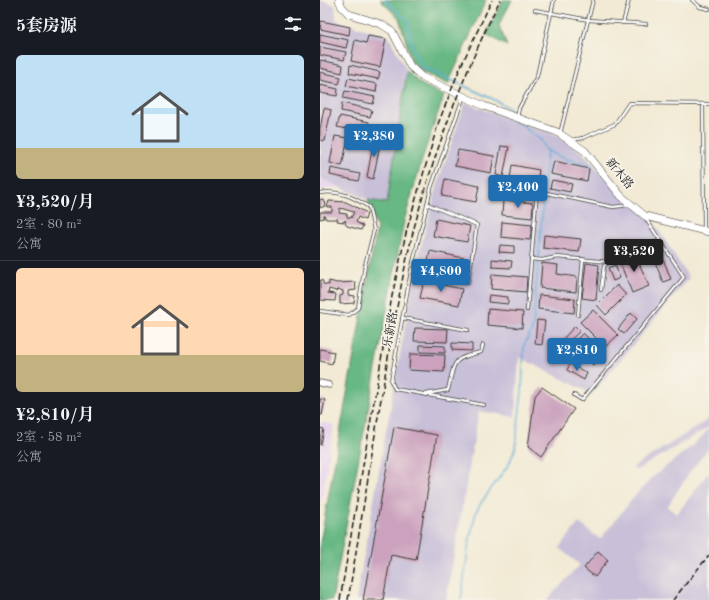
<!DOCTYPE html>
<html lang="zh">
<meta charset="utf-8">
<style>
:root{--surface:#171b24;--page:#242831;--text:#f1f3f6;--muted:#9ea1a6;--line:#363941;--accent:#1f6fb2}
body{margin:0;font-family:"Old Standard TT","Noto Serif SC",serif;background:var(--page);color:var(--text);height:100vh;display:flex;flex-direction:column;font-size:15px;white-space:nowrap}
*{box-sizing:border-box;margin:0}
p{font-size:13px;color:var(--muted)}
.icon{flex:none;width:22px;height:22px;fill:none;stroke:currentColor;stroke-width:2;stroke-linecap:round;stroke-linejoin:round}
.map{position:relative;flex:1;overflow:hidden}
.side{display:flex;flex-direction:column;background:var(--surface);width:320px}
.side>*{flex:none}
.price{position:absolute;translate:-50% -34px;padding:0 9px;border-radius:4px;background:var(--accent);color:#fff;font-size:13px;line-height:26px;filter:drop-shadow(0 1px 2px #0008)}
.price::after{content:'';position:absolute;left:50%;top:24px;width:12px;height:9px;margin-left:-6px;background:inherit;clip-path:polygon(0 0,100% 0,50% 100%)}
.price.current{background:#222;color:#fff}
ul{padding:0;list-style:none}
li{display:grid;align-content:center;gap:8px;height:212px;padding:0 16px}
li+li{border-top:1px solid var(--line)}
li span{display:grid;place-items:center;height:124px;border-radius:6px;color:#555}
li>.icon{margin-inline-start:auto}
span .icon{width:72px;height:72px;fill:#fffc;stroke-width:1}
li b{font-size:17px}
h2{display:flex;justify-content:space-between;align-items:center;height:48px;padding:0 16px;font-size:17px}
main{display:flex;flex:1;min-height:0}
.map>svg:first-child{display:block}
.built{fill:#e7d2ef}
.industrial{fill:#c8bfd8}
.forest{fill:#68b884;stroke:#426a50}
.lines{fill:none;stroke-linecap:round;stroke-linejoin:round}
.stream{stroke:#5dacd7;stroke-width:1.5}
.building{fill:#cba1bd;fill-rule:evenodd}
.service-casing{stroke:#3c3b38;stroke-width:4}
.minor-casing{stroke:#3c3b38;stroke-width:7}
.tertiary-casing{stroke:#3c3b38;stroke-width:8}
.service{stroke:#fff;stroke-width:2.5}
.minor{stroke:#fff;stroke-width:5.5}
.tertiary{stroke:#fff;stroke-width:7}
.rail{stroke:#1c1c1c;stroke-width:1.5;stroke-dasharray:6 3;stroke-linecap:butt}
.labels{text-anchor:middle;dominant-baseline:central;stroke-width:3.5;stroke-linejoin:round;paint-order:stroke}
.street-label{font-size:12px;fill:#1c1c1c;stroke:#f7f3e8}
</style>
<main>
<section class="side">
<h2>5套房源<svg class="icon" aria-label="filters" viewBox="0 0 24 24"><path d="M4 7h16M4 17h16"/><circle cx="9" cy="7" r="2"/><circle cx="15" cy="17" r="2"/></svg></h2>
<ul>
<li><span style="background:linear-gradient(#bfe0f5 75%,#c2b280 0)"><svg class="icon" aria-label="home" viewBox="0 0 24 24"><path d="M3 11l9-7 9 7M6 9v11h12V9"/></svg></span><div><b>¥3,520/月</b><p>2室 · 80 m²</p><p>公寓</p></div></li>
<li><span style="background:linear-gradient(#ffd9b3 70%,#c2b280 0)"><svg class="icon" aria-label="home" viewBox="0 0 24 24"><path d="M3 11l9-7 9 7M6 9v11h12V9"/></svg></span><div><b>¥2,810/月</b><p>2室 · 58 m²</p><p>公寓</p></div></li>
</ul>
</section>
<div class="map">
<svg width="389" height="600" viewBox="0 0 389 600">
<rect width="100%" height="100%" fill="#f7f3e8"/>
<filter id="ink" filterUnits="userSpaceOnUse"><feTurbulence type="fractalNoise" baseFrequency=".025" numOctaves="2"/><feDisplacementMap in="SourceGraphic" scale="8" xChannelSelector="R" yChannelSelector="G"/><feConvolveMatrix kernelMatrix="1 2 1 2 8 2 1 2 1" color-interpolation-filters="sRGB"/></filter>
<filter id="wash" filterUnits="userSpaceOnUse"><feTurbulence type="fractalNoise" baseFrequency=".012" numOctaves="4" result="noise"/><feDisplacementMap in="SourceGraphic" scale="16" xChannelSelector="R" yChannelSelector="G"/><feGaussianBlur stdDeviation="0.9" result="paint"/><feColorMatrix in="noise" values="0 0 0 0 0 0 0 0 0 0 0 0 0 0 0 0 0 1.4 0 .05"/><feComposite in="paint" operator="in"/></filter>
<g filter="url(#wash)">
<rect width="100%" height="100%" fill="#f2ead4"/>
<g class="built">
<polygon points="0,178 20,187 0,190"/>
<polygon points="0,422 14,425 0,510"/>
</g>
<g class="industrial">
<polygon points="0,0 15,5 16,20 69,37 87,71 67,204 48,200 0,178 0,156 2,151 0,150"/>
<polygon points="145,103 236,135 263,153 278,171 333,221 369,278 272,394 199,357 195,417 159,411 126,600 36,600 96,265 119,180"/>
<polygon points="389,419 389,427 315,471 313,467"/>
<polygon points="389,429 389,448 369,473 347,507 357,514 389,472 389,600 227,600 260,565 239,548 259,523 280,539 319,491 334,476 372,446"/>
</g>
<g class="forest">
<polygon points="60,0 166,0 128,84 104,73 92,62 79,18"/>
<polygon points="183,0 192,0 179,25 187,46 166,34"/>
<polygon points="87,71 99,83 124,96 105,150 84,221 12,600 0,600 0,543 57,228 48,200 67,203"/>
</g>
<g class="lines">
<g class="stream">
<polyline points="65,0 88,21 92,47 102,67 173,99 189,108 191,112"/>
<polyline points="228,151 245,159 273,165"/>
<polyline points="141,600 149,543 156,512 161,503 189,464 195,449 202,392 204,345 213,328 227,151 221,140 196,121"/>
</g>
</g>
<g id="blocks">
<g class="building">
<polygon points="1,21 30,27 29,35 0,29"/>
<polygon points="0,34 28,40 26,48 0,42"/>
<polygon points="48,36 66,39 60,67 31,61 35,40 46,43"/>
<polygon points="0,47 26,52 24,60 0,55"/>
<polygon points="0,60 23,65 22,73 0,68"/>
<polygon points="30,65 60,72 58,79 29,73"/>
<polygon points="0,72 21,77 19,84 0,80"/>
<polygon points="28,78 57,84 56,92 26,86"/>
<polygon points="0,85 18,89 17,96 0,93"/>
<polygon points="25,91 55,97 53,104 23,98"/>
<polygon points="22,103 52,110 50,117 21,111"/>
<polygon points="4,108 11,110 5,141 0,140 0,129"/>
<polygon points="20,116 49,122 47,133 17,127"/>
<polygon points="15,136 28,138 22,166 10,163"/>
<polygon points="54,139 61,140 53,179 47,177"/>
<polygon points="181,146 189,147 183,177 176,175"/>
<polygon points="138,150 174,156 171,173 135,166"/>
<polygon points="234,161 269,169 267,181 231,174"/>
<polygon points="192,165 219,170 217,184 190,179"/>
<polygon points="11,168 40,174 38,181 10,175"/>
<polygon points="125,179 159,186 156,202 122,196"/>
<polygon points="232,180 252,184 250,192 230,188"/>
<polygon points="186,187 200,188 200,195 185,193"/>
<polygon points="0,199 4,200 5,206 0,208"/>
<polygon points="183,200 213,203 212,218 182,215"/>
<path d="M9,201L26,202L47,213L45,220L38,217L36,222L43,226L41,230L27,226L25,223L26,221L25,220L24,222L17,221L18,219H6L4,215V218L0,219V212H12V207H7ZM20,208L34,212L31,218L27,217V214L19,213Z"/>
<polygon points="116,219 150,226 147,242 113,236"/>
<polygon points="182,222 212,225 210,240 181,237"/>
<polygon points="224,235 261,239 259,252 223,248"/>
<polygon points="180,245 194,246 194,253 179,252"/>
<polygon points="110,251 144,258 141,274 107,268"/>
<polygon points="315,254 329,286 312,293 299,260"/>
<polygon points="172,259 192,261 191,268 172,267"/>
<polygon points="343,259 351,279 343,282 335,262"/>
<polygon points="222,263 238,265 237,274 257,277 256,292 220,288"/>
<polygon points="266,263 279,265 276,300 262,298"/>
<polygon points="295,265 300,278 293,281 288,268"/>
<polygon points="172,274 207,277 206,292 171,289"/>
<polygon points="0,280 3,281 3,284 9,285 9,281 17,283 35,282 36,290 28,291 28,295 35,296 34,303 20,304 20,296 23,295 23,291 18,289 16,291 9,289 8,293 16,294 15,301 0,300"/>
<polygon points="104,281 142,289 139,305 100,298"/>
<polygon points="297,285 306,295 286,315 277,305"/>
<polygon points="169,295 188,297 188,304 168,302"/>
<polygon points="219,295 255,299 254,313 218,309"/>
<polygon points="168,309 203,312 202,328 167,325"/>
<polygon points="273,310 298,335 285,347 260,322"/>
<polygon points="311,313 317,319 304,334 298,329"/>
<polygon points="217,320 225,321 222,345 215,344"/>
<polygon points="255,326 260,331 245,345 241,341"/>
<polygon points="95,328 128,329 127,342 94,341"/>
<polygon points="263,333 284,354 273,365 252,344"/>
<polygon points="132,343 152,344 152,351 132,350"/>
<polygon points="100,345 125,346 125,353 100,352"/>
<polygon points="0,349 14,352 12,364 0,361"/>
<polygon points="90,354 125,355 124,372 89,370"/>
<polygon points="250,364 267,373 264,380 247,370"/>
<polygon points="222,387 254,409 221,457 208,447 215,396"/>
<polygon points="0,399 5,400 2,415 0,415"/>
<polygon points="74,427 117,435 96,560 71,555 63,600 43,600"/>
<polygon points="0,428 4,429 1,445 0,445"/>
<polygon points="278,551 288,560 275,577 264,568"/>
</g>
</g>
</g>
<g filter="url(#ink)">
<use href="#blocks" fill-opacity="0" stroke="#3c3b38" stroke-width="1"/>
<g class="lines">
<g class="service-casing">
<g id="service">
<polyline points="372,0 380,7 389,9"/>
<polyline points="215,10 269,20 326,24"/>
<polyline points="303,23 309,0"/>
<polyline points="143,98 111,188 91,271 71,381 75,389 164,405"/>
<polyline points="383,104 384,230"/>
<polyline points="197,118 199,108 217,76 234,0"/>
<polyline points="240,134 273,0"/>
<polyline points="252,140 263,138 295,124 309,103 389,104"/>
<path d="M0,193C20,190 33,197 49,207L54,230L45,265L38,308L29,315L0,311"/>
<polyline points="211,259 222,260 237,257 289,262"/>
<polyline points="91,271 148,283 157,225 107,204"/>
<polyline points="281,290 284,266 295,257 339,241"/>
<polyline points="207,310 217,191 293,207 309,205"/>
<polyline points="258,315 263,259"/>
<polyline points="82,318 148,330"/>
<path d="M106,394L128,390C135,361 131,359 161,352L163,345"/>
<polyline points="254,395 262,400 364,277 326,219"/>
</g>
</g>
<g class="minor-casing">
<polyline id="minor" points="0,383 9,385"/>
</g>
<g class="tertiary-casing">
<polyline id="tertiary" points="19,0 22,7 29,14 61,24 72,31 90,66 102,77 164,106 237,132 265,151 301,196 325,216 389,232"/>
</g>
<use href="#service" class="service"/>
<use href="#minor" class="minor"/>
<use href="#tertiary" class="tertiary"/>
<g class="rail">
<polyline points="20,600 72,296 87,229 118,124 140,68 172,0"/>
<path d="M28,600C40,529 51,458 63,387C72,334 81,280 94,228C115,149 144,73 180,0"/>
<polyline points="353,600 389,555"/>
</g>
</g>
</g>
<g class="labels">
<g class="street-label">
<text transform="translate(299 174) rotate(50)">新木路</text>
<text transform="translate(71 330) rotate(-80)">乐新路</text>
</g>
</g>
</svg>
<b class="price" style="left:54px;top:158px">¥2,380</b>
<b class="price" style="left:198px;top:209px">¥2,400</b>
<b class="price current" style="left:314px;top:273px">¥3,520</b>
<b class="price" style="left:121px;top:293px">¥4,800</b>
<b class="price" style="left:257px;top:372px">¥2,810</b>
</div>
</main>
